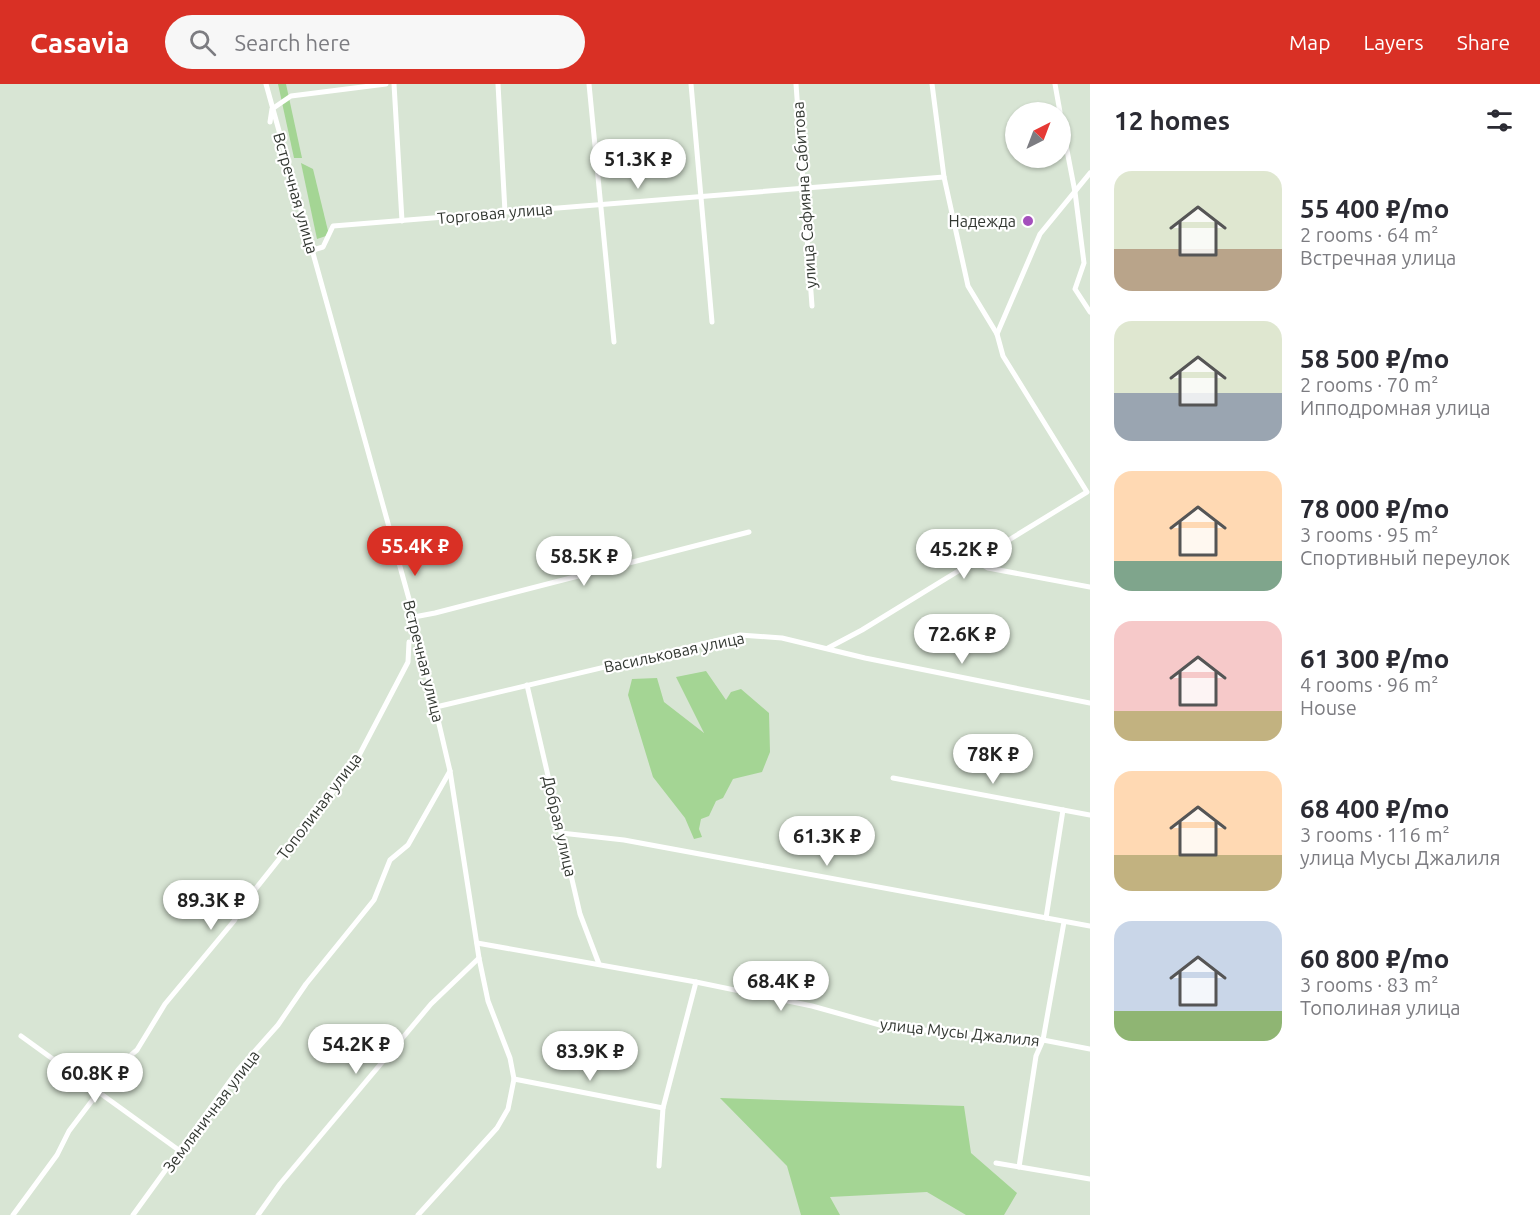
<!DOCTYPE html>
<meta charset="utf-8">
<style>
:root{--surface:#fff;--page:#f7f7f7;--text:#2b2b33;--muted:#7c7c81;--accent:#d93025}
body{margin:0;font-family:Ubuntu,sans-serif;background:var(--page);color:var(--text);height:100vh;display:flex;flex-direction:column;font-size:22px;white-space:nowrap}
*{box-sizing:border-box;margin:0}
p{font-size:20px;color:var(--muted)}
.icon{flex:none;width:33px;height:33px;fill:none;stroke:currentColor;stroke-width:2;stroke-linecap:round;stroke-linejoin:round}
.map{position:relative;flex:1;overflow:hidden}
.panel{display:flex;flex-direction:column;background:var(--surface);width:450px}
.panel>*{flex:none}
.needle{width:39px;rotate:42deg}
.tools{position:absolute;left:1005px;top:18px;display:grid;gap:12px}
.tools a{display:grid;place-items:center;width:66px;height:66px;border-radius:50%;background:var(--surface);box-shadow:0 2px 4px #0004;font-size:30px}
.price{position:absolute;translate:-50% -51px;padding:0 14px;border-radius:21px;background:#fff;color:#222;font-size:20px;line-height:39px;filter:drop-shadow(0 2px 3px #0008)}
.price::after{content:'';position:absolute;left:50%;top:36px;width:18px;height:14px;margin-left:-9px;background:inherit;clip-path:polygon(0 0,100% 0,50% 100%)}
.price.current{background:var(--accent);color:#fff}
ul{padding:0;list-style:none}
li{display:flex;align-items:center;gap:18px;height:150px;padding:0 24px}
li span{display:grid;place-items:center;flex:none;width:168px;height:120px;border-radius:18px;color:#555}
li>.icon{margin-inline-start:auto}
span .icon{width:72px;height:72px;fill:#fffc;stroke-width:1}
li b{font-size:26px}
h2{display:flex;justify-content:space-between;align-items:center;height:72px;padding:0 24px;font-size:26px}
header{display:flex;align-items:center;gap:36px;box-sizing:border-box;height:84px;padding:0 30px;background:var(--accent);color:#fff}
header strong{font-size:28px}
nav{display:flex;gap:33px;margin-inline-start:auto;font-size:21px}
.search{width:420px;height:54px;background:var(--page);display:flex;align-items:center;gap:15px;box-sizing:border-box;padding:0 21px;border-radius:33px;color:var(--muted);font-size:22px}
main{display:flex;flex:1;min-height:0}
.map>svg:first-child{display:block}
.green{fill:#a4d594}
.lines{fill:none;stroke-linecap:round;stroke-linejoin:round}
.minor{stroke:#fff;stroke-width:5}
.poi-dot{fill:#a44fbc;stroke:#fff;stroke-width:2}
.labels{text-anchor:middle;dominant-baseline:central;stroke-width:4.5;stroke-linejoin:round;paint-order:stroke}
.street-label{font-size:16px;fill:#333832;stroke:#fff}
.poi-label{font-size:16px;fill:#333832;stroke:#fff;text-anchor:end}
</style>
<header>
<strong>Casavia</strong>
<div class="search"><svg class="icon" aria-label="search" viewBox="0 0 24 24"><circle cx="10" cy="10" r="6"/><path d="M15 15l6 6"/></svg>Search here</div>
<nav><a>Map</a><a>Layers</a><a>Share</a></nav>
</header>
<main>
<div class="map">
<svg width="1090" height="1131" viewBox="0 0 1090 1131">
<rect width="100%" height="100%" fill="#d8e5d4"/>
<g class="green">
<polygon points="278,0 286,0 302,74 294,74"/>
<polygon points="301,79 313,85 329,151 317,155"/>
<polygon points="706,587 726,616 731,608 741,605 769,629 770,668 762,688 733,695 723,714 716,717 709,732 701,735 699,745 702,753 694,755 685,734 653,693 628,611 632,595 657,594 664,618 704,649 676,593"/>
<polygon points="720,1014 964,1022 971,1069 1017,1109 1004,1131 966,1131 927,1108 830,1113 840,1131 801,1131 787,1082"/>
</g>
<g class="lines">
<g class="minor">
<polyline points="266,0 414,533 450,687 479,874 488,917 510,974 514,995 508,1025 497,1044 418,1131"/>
<polyline points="394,0 402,137"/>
<polyline points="498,0 505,128"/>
<polyline points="589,0 614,258"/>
<polyline points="691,0 712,238"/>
<polyline points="796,0 812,222"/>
<polyline points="1055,0 1060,28"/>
<polyline points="1060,30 1075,108 1084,179 1075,205 1090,228"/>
<polyline points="270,38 272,25 291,12 386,0"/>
<polyline points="313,166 323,163 333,142 944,93"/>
<polyline points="997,250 1040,150 1090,89"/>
<polyline points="975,476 988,484 1090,503"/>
<polyline points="414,533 435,529 749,448"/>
<polyline points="828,564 862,546 1087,408 1003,272 997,250 968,202 944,93 932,0"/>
<polyline points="527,601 580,830 599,880"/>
<polyline points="436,623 740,551 782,554 865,574 1090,619"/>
<polyline points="893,694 1090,731"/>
<polyline points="561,749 624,756 1090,842"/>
<polyline points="1046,834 1063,726"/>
<polyline points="477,859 696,898 812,922 887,943 1043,956 1090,965"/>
<polyline points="21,952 180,1067"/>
<polyline points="514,995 663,1024"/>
<polyline points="996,1079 1090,1095"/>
<polyline points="659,1082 663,1024 696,898"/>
<polyline points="1019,1083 1036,972 1043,956 1064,838"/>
<polyline points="13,1131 57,1071 69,1047 119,981 137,966 165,920 234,837 242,822 354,681 408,578 409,558"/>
<polyline points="133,1131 238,986 278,941 306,900 374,816 390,776 408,761 450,687"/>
<polyline points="258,1131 280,1100 431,920 479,874"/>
</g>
</g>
<circle class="poi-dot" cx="1028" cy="137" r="6"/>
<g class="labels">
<g class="street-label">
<text transform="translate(296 109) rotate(74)">Встречная улица</text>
<text transform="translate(804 111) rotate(-94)">улица Сафияна Сабитова</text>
<text transform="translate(495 129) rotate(-5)">Торговая улица</text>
<text transform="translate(674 568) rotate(-12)">Васильковая улица</text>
<text transform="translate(424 577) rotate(76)">Встречная улица</text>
<text transform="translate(319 722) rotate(-53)">Тополиная улица</text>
<text transform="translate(560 742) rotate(77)">Добрая улица</text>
<text transform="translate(960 948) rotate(6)">улица Мусы Джалиля</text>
<text transform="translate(211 1027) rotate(-53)">Земляничная улица</text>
</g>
<g class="poi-label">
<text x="1016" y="137">Надежда</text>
</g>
</g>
</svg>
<div class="tools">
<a><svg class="needle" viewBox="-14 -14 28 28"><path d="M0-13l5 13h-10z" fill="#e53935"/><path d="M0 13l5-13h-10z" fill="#7c7c81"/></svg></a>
</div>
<b class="price" style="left:638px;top:106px">51.3K ₽</b>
<b class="price current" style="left:415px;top:493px">55.4K ₽</b>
<b class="price" style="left:964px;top:496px">45.2K ₽</b>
<b class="price" style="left:584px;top:503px">58.5K ₽</b>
<b class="price" style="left:962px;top:581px">72.6K ₽</b>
<b class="price" style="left:993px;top:701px">78K ₽</b>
<b class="price" style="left:827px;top:783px">61.3K ₽</b>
<b class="price" style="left:211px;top:847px">89.3K ₽</b>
<b class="price" style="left:781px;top:928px">68.4K ₽</b>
<b class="price" style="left:356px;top:991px">54.2K ₽</b>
<b class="price" style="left:590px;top:998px">83.9K ₽</b>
<b class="price" style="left:95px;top:1020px">60.8K ₽</b>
</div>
<section class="panel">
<h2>12 homes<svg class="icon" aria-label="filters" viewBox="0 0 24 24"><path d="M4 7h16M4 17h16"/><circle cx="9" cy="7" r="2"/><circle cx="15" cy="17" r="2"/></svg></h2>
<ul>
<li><span style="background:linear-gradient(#dfe7d0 65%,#b9a48a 0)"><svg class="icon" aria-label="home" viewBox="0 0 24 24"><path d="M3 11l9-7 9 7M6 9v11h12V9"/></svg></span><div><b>55 400 ₽/mo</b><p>2 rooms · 64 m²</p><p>Встречная улица</p></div></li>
<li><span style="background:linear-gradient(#dfe7d0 60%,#9aa5b1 0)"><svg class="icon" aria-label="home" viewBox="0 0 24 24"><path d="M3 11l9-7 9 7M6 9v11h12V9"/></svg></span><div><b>58 500 ₽/mo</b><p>2 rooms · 70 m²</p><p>Ипподромная улица</p></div></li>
<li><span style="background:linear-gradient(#ffd9b3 75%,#7fa58c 0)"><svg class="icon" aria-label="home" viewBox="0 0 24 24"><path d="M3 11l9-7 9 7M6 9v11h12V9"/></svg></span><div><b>78 000 ₽/mo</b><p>3 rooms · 95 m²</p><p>Спортивный переулок</p></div></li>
<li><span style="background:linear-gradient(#f6c9c9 75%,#c2b280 0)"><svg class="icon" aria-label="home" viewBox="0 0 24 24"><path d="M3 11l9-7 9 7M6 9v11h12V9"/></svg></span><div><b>61 300 ₽/mo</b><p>4 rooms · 96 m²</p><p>House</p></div></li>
<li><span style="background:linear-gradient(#ffd9b3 70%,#c2b280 0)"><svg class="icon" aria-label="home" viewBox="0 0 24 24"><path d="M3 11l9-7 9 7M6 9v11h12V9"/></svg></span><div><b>68 400 ₽/mo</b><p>3 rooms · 116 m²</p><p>улица Мусы Джалиля</p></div></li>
<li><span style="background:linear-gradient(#c9d6e8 75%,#8fb573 0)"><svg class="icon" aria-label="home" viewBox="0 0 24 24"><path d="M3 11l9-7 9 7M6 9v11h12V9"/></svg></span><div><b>60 800 ₽/mo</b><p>3 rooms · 83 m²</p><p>Тополиная улица</p></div></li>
</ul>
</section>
</main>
